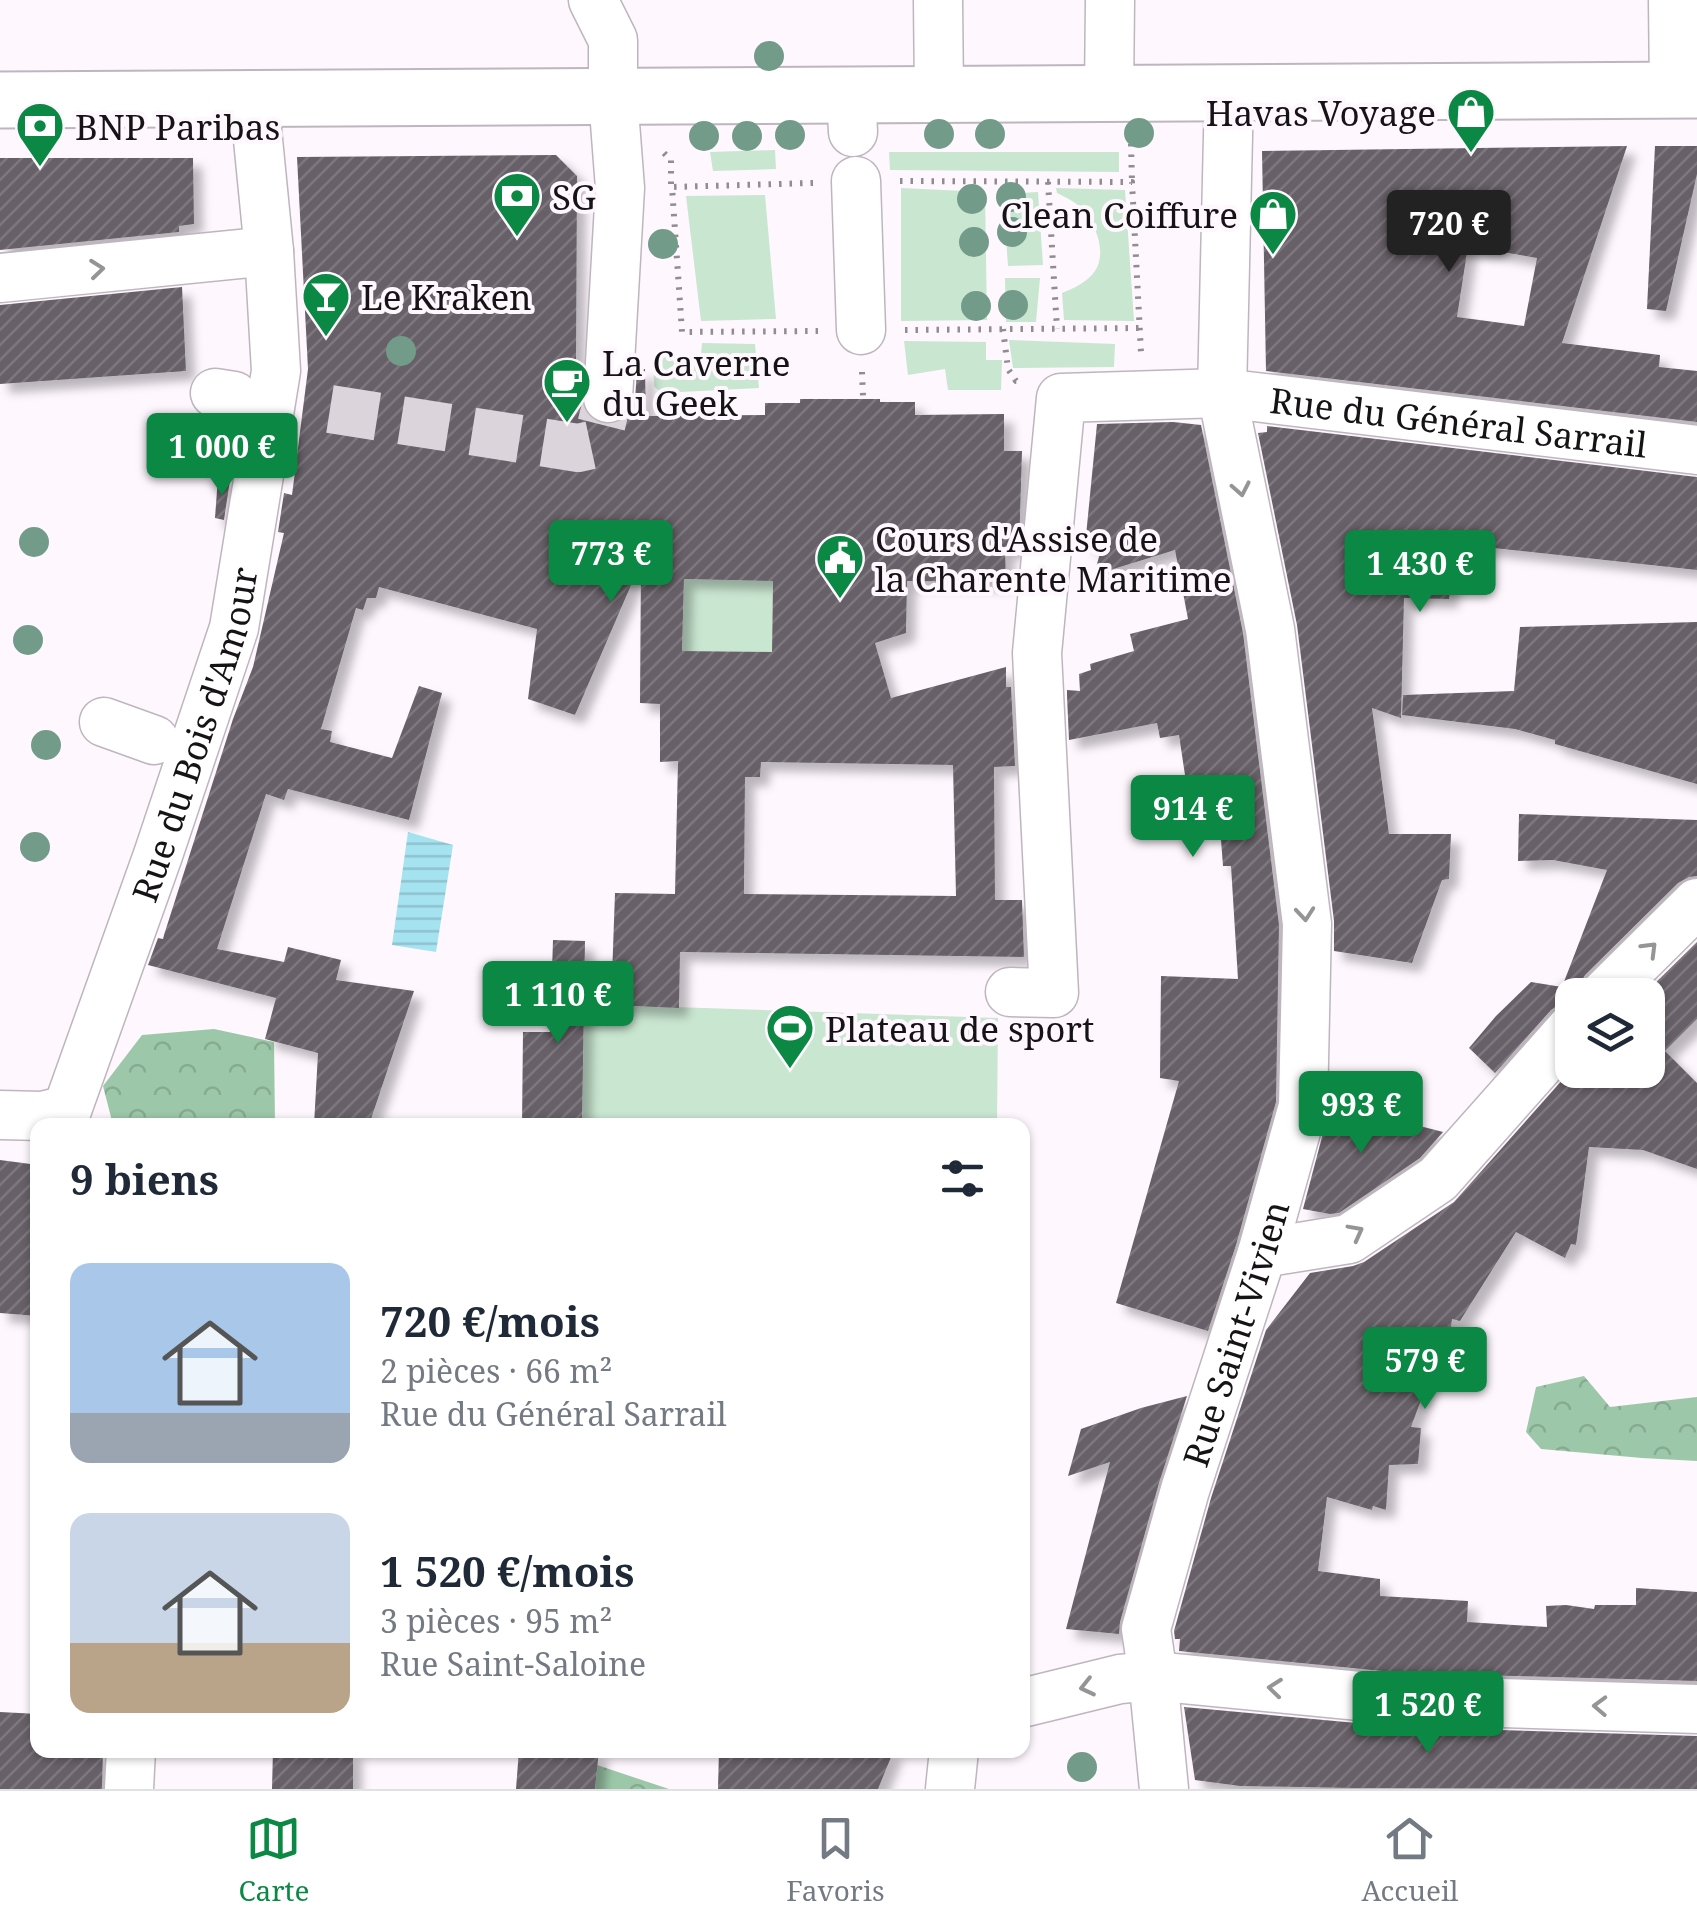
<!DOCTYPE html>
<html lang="fr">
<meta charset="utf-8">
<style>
:root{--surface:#fff;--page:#f2f2f3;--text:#1f2937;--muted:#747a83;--line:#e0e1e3;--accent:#0b8843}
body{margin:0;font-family:"Noto Serif",serif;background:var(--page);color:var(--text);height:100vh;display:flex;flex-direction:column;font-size:38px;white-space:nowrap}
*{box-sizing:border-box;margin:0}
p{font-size:32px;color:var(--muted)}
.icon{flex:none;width:55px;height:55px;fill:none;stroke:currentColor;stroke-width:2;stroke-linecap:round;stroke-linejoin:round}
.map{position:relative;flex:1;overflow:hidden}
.side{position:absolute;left:30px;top:1118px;width:1000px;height:640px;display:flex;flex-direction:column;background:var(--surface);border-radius:20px;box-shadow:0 2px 8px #0004}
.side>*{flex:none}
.controls{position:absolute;left:1555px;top:978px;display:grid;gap:20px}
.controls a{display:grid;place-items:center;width:110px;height:110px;border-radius:20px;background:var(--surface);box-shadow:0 2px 8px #0004;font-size:50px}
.price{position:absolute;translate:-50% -85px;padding:0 22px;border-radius:10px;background:var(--accent);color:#fff;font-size:32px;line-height:65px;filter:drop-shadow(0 2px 5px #0008)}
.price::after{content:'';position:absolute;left:50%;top:60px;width:30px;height:22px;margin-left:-15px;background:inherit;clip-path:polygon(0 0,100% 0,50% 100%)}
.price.active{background:#222;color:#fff}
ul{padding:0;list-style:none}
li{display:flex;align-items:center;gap:30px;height:250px;padding:0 40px}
li span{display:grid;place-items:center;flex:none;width:280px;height:200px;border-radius:20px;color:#555}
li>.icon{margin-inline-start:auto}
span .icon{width:120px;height:120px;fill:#fffc;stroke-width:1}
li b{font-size:42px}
h2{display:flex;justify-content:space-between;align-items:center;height:120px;padding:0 40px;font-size:42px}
.dock{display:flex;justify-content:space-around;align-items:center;height:140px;border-top:2px solid var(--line);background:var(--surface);font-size:28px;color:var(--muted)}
.dock a{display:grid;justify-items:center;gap:5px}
.dock .active{color:var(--accent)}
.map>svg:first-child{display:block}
.green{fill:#c9e6d1}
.forest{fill:url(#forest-crowns)}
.water{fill:url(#water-rules)}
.building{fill:url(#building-hatch);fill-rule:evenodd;filter:url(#shadow)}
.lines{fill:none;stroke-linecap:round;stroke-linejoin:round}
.minor-tunnel{stroke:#dbd5db;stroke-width:48;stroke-dasharray:48 24;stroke-linecap:butt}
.minor-casing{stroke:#beb6be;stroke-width:51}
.major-casing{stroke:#beb6be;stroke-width:59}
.path{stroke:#908c90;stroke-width:6;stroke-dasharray:2.5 8;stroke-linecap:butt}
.minor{stroke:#fff;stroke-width:48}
.major{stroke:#fff;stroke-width:55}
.tree{fill:#739b89}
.oneway{stroke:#969596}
.labels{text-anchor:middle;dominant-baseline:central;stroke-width:8;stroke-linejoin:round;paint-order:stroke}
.poi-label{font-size:35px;fill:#151315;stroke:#fef7fe;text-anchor:start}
.street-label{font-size:35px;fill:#151315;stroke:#fef7fe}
</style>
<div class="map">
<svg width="1697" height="1789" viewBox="0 0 1697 1789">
<defs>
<pattern id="forest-crowns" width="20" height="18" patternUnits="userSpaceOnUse" patternTransform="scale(2.5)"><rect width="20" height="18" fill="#9cc8a9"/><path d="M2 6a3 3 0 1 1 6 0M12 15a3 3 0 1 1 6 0" fill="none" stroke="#86ab91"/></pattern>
<pattern id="water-rules" width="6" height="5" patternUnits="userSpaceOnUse" patternTransform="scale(2.5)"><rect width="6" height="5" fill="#a6e3f1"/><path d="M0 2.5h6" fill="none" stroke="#8ec2ce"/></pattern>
<pattern id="building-hatch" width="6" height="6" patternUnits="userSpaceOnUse" patternTransform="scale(2.5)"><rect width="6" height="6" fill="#686168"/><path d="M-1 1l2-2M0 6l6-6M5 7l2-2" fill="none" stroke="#7c777c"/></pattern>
<filter id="shadow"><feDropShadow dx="9" dy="9" stdDeviation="5" flood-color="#0004"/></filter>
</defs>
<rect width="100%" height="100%" fill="#fef7fe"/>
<g class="green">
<polygon points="775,150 776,169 713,171 710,152"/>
<polygon points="889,152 1119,152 1119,172 890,170"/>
<polygon points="901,188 985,192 987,320 901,321"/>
<path d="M1056,188L1125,190L1134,321L1064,320L1062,293C1075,288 1087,282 1095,271C1107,253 1096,225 1084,211C1076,202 1067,198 1057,193Z"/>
<polygon points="1038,192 1043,265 1008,266 1003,194"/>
<polygon points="765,195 776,319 701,321 686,196"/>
<polygon points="1005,278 1040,278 1036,322 1006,322"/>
<polygon points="1009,340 1115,344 1114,367 1013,368"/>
<polygon points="904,341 986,342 986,360 1002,360 1001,390 948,390 945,369 908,375"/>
<polygon points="702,343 755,344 759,388 661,393 654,386 653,358 701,355"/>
<polygon points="684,579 773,581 772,652 682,651"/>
<polygon points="584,1004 998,1018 997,1125 582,1125"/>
</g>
<g class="forest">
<polygon points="214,1029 274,1042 275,1125 113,1125 103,1086 142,1035"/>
<polygon points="1584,1376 1610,1407 1697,1397 1697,1461 1642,1458 1541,1449 1526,1432 1536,1387"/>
<polygon points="597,1765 669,1789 595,1789"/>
</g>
<polygon class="water" points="408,832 453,845 436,952 392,945"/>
<g class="building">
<path d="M1627,146L1562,343L1660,355L1659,367L1697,371V422L1266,371L1262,151ZM1468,246L1537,258L1524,326L1457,317Z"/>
<polygon points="1655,146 1697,146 1697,174 1666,311 1647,309"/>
<path d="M556,155L577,176L576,373L582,372L581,396L583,409L594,421L605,425L619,423L630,414L635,400L637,370L645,369L646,416L765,415V403H800V399H880V402H915V415L1004,414V451H1022L1019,549L1005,550L1006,582L907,581L906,633L875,643L891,698L1006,667V687H1011L1015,766L994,767L995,900H1022L1024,957L680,952L679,1008L611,1005L615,893L675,894L678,761L660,762V704L640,703L641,562L575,715L528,699L537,629L379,587L376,598H367L363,610L356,608L321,729L332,731L330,742L392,758L419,686L442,693L409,820L288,789L284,800L266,794L217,949L284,962L288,947L341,960L336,980L414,991L369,1125H314L318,1053L265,1039L276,998L148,965L158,938L163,939L164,935L233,719L253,667L284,533L278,532L284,493L292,495L308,369L297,157ZM684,579L773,581L772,652L682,651ZM761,762L953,765L956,896L744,894L745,777H760Z"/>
<polygon points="0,158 193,158 194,224 179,226 179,232 0,250"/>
<polygon points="182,287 186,371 0,384 0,305"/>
<polygon points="1173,422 1201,425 1243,633 1279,925 1276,1102 1236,1245 1208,1331 1116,1303 1179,1081 1160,1078 1161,976 1238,979 1231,866 1223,866 1217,786 1188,795 1179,735 1160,738 1157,723 1069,740 1067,696 1067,690 1080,691 1079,674 1091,670 1090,664 1134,651 1130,634 1188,619 1175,550 1094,575 1103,542 1085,546 1097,424"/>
<polygon points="1267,426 1697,477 1697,570 1457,544 1449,599 1404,598 1401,718 1372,708 1389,834 1451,834 1449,879 1442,880 1412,963 1334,951 1334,921 1297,625 1258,433 1267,432"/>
<polygon points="218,477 230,480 224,520 215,518"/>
<polygon points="1697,622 1697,784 1555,744 1555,740 1515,729 1402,715 1403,695 1514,691 1520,627"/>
<polygon points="1519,814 1697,820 1697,876 1689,877 1678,883 1585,975 1578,987 1577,995 1572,995 1572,1001 1562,1002 1551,1010 1495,1073 1469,1048 1496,1016 1531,982 1562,987 1607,870 1553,860 1518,861"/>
<polygon points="553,940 585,941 582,1125 522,1125 523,1032 550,1032"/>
<polygon points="1697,942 1697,1019 1665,1051 1697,1083 1697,1169 1643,1150 1589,1147 1576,1245 1571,1244 1565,1258 1516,1232 1460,1321 1452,1319 1450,1336 1445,1335 1411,1427 1421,1428 1418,1464 1389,1465 1386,1510 1373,1506 1372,1510 1327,1497 1318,1571 1380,1579 1380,1596 1468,1601 1467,1622 1547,1627 1546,1606 1566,1605 1594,1609 1595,1605 1636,1605 1636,1588 1697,1592 1697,1681 1403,1673 1179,1651 1180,1639 1175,1639 1174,1631 1211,1498 1266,1330 1310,1273 1353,1266 1364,1262 1454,1202 1572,1069 1648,1070 1648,995 1643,995"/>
<polygon points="1331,1103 1443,1132 1420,1158 1339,1213 1330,1214 1303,1209"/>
<polygon points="0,1160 38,1165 38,1316 0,1313"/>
<polygon points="1187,1396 1159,1483 1120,1622 1119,1634 1066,1629 1110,1462 1068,1476 1081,1429 1141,1408"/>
<polygon points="1184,1707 1400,1727 1697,1736 1697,1789 1353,1788 1240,1786 1195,1780"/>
<polygon points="0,1712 38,1714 38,1750 103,1750 102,1789 0,1789"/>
<polygon points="273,1750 353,1750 353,1789 272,1789"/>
<polygon points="519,1750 599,1750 595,1789 516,1789"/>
<polygon points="719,1750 894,1750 878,1789 718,1789"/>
</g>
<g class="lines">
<polyline class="minor-tunnel" points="330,409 578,448 592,445 599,434 608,398"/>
<g class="minor-casing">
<g id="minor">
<polyline points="593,0 613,40 613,97 620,188 608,398"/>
<polyline points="938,0 939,95"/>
<polyline points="1673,0 1674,90"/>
<polyline points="1109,94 1110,0"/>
<polyline points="851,95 853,132"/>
<polyline points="856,181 861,330"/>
<polyline points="0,278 269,251"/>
<polyline points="215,393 234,396"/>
<polyline points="104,722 154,740"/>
<path id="s1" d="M1010,992L1054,993L1037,653L1061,398L1222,393L1697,450"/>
<polyline points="1604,995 1697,903"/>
<path id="s2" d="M0,1115L42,1116L67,1110L158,855L234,628L276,371L269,251L254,99"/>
<polyline points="1262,1253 1349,1239 1438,1179 1572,1028"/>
<polyline points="1022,1703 1120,1679 1153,1676 1401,1700 1697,1709"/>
<polyline points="129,1789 131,1750"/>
<polyline points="950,1789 954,1750"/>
<path id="s3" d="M1164,1789L1153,1676L1146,1629L1185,1490L1262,1253L1303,1106L1307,924L1270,629L1222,393L1229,93"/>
</g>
</g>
<g class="major-casing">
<polyline id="major" points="0,100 1697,90"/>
</g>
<g class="path">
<polyline points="1131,144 1132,182"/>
<polyline points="664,153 671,160 671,187"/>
<polyline points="900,181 1132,182 1141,353"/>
<polyline points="1048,182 1057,329"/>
<polyline points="813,183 672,187 682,332 818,331"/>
<polyline points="1003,329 1008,369 1016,381 1020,381"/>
<polyline points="905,330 1141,328"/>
<polyline points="862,372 863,396"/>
</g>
<use href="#minor" class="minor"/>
<use href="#major" class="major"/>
</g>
<g class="tree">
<circle cx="769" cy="56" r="15"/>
<circle cx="1139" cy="133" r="15"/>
<circle cx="939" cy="134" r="15"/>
<circle cx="990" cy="134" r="15"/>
<circle cx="790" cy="135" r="15"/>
<circle cx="704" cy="136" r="15"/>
<circle cx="747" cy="136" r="15"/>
<circle cx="1011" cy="197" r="15"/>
<circle cx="972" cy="199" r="15"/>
<circle cx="1012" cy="232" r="15"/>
<circle cx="974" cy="242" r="15"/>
<circle cx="663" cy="244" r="15"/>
<circle cx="1013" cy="305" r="15"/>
<circle cx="976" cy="306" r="15"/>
<circle cx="401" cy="351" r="15"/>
<circle cx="34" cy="542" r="15"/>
<circle cx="28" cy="640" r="15"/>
<circle cx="46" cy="745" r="15"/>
<circle cx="35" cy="847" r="15"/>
<circle cx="1082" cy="1767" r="15"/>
</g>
<defs><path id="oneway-chevron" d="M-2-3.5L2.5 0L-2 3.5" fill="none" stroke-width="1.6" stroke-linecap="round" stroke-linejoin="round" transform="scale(2.5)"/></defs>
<g class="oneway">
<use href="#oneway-chevron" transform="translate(97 269) rotate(-6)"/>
<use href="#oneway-chevron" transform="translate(1241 489) rotate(79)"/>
<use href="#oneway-chevron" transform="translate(1305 914) rotate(85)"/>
<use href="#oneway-chevron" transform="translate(1650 949) rotate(-45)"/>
<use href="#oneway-chevron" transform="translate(1356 1232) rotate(-28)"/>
<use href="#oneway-chevron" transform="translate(1087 1687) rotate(167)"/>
<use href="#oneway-chevron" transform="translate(1275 1688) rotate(-174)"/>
<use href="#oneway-chevron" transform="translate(1600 1706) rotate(-178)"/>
</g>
<defs>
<g id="shop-pin" transform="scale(2.5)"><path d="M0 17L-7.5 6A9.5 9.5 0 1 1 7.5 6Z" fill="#0b8843" stroke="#fef7fe"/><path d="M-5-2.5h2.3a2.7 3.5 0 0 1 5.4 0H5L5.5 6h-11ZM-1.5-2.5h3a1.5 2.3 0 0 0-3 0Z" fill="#fff"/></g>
<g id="bank-pin" transform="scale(2.5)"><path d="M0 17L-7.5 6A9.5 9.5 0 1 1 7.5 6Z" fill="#0b8843" stroke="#fef7fe"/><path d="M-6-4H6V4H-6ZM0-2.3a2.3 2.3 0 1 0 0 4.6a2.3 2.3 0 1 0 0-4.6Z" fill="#fff"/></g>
<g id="bar-pin" transform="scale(2.5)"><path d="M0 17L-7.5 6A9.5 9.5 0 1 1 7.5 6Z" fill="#0b8843" stroke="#fef7fe"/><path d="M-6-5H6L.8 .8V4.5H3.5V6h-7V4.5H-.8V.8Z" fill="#fff"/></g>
<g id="cafe-pin" transform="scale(2.5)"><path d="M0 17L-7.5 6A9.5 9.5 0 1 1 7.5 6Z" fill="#0b8843" stroke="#fef7fe"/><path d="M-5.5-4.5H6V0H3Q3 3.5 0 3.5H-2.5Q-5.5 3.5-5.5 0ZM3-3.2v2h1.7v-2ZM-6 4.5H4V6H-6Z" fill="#fff"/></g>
<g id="civic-pin" transform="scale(2.5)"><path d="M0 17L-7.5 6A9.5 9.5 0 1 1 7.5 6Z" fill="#0b8843" stroke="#fef7fe"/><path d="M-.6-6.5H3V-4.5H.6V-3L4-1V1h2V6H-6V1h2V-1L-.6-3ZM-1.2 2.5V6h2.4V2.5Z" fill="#fff"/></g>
<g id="stadium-pin" transform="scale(2.5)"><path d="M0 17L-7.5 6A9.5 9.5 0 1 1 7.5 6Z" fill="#0b8843" stroke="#fef7fe"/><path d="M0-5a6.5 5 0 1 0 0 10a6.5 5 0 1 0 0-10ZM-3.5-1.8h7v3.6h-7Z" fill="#fff"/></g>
</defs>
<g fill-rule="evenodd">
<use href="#shop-pin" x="1471" y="112"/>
<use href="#bank-pin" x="40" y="126"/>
<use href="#bank-pin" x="517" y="196"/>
<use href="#shop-pin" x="1273" y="214"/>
<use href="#bar-pin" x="326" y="296"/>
<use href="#cafe-pin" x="567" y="382"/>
<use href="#civic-pin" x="840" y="558"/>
<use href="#stadium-pin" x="790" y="1028"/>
</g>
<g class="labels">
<g class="poi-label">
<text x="1436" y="112" text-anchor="end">Havas Voyage</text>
<text x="75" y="126">BNP Paribas</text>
<text x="552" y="196">SG</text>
<text x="1238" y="214" text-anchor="end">Clean Coiffure</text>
<text x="361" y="296">Le Kraken</text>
<text x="602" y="362">La Caverne<tspan x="602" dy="40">du Geek</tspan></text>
<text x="875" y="538">Cours d'Assise de<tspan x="875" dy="40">la Charente Maritime</tspan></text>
<text x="825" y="1028">Plateau de sport</text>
</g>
<g class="street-label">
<text stroke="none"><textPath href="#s1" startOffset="1040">Rue du Général Sarrail</textPath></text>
<text stroke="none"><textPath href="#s2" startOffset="465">Rue du Bois d'Amour</textPath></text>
<text stroke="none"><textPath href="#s3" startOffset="470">Rue Saint-Vivien</textPath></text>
</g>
</g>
</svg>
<div class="controls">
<a><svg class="icon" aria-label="layers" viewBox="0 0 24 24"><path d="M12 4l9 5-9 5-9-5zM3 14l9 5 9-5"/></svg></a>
</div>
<b class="price active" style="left:1449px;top:275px">720 €</b>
<b class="price" style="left:222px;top:498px">1 000 €</b>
<b class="price" style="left:611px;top:605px">773 €</b>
<b class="price" style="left:1420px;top:615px">1 430 €</b>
<b class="price" style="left:1193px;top:860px">914 €</b>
<b class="price" style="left:558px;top:1046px">1 110 €</b>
<b class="price" style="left:1361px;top:1156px">993 €</b>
<b class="price" style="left:1425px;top:1412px">579 €</b>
<b class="price" style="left:1428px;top:1756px">1 520 €</b>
<section class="side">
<h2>9 biens<svg class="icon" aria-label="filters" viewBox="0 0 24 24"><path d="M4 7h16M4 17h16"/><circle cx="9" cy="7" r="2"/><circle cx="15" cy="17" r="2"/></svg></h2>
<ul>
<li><span style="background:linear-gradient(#a9c7e8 75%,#9aa5b1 0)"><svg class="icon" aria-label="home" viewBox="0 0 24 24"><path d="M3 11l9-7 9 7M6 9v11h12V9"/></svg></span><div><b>720 €/mois</b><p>2 pièces · 66 m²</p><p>Rue du Général Sarrail</p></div></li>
<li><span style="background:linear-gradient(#c9d6e8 65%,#b9a48a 0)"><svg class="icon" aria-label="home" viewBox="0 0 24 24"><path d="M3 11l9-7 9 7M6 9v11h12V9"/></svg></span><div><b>1 520 €/mois</b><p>3 pièces · 95 m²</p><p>Rue Saint-Saloine</p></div></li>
</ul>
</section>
</div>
<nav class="dock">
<a class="active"><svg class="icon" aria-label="map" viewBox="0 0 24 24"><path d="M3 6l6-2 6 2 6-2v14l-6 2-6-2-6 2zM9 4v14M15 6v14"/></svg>Carte</a>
<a><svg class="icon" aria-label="saved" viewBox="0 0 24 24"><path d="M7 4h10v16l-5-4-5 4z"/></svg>Favoris</a>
<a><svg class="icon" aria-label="home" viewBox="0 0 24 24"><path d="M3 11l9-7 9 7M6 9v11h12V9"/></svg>Accueil</a>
</nav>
